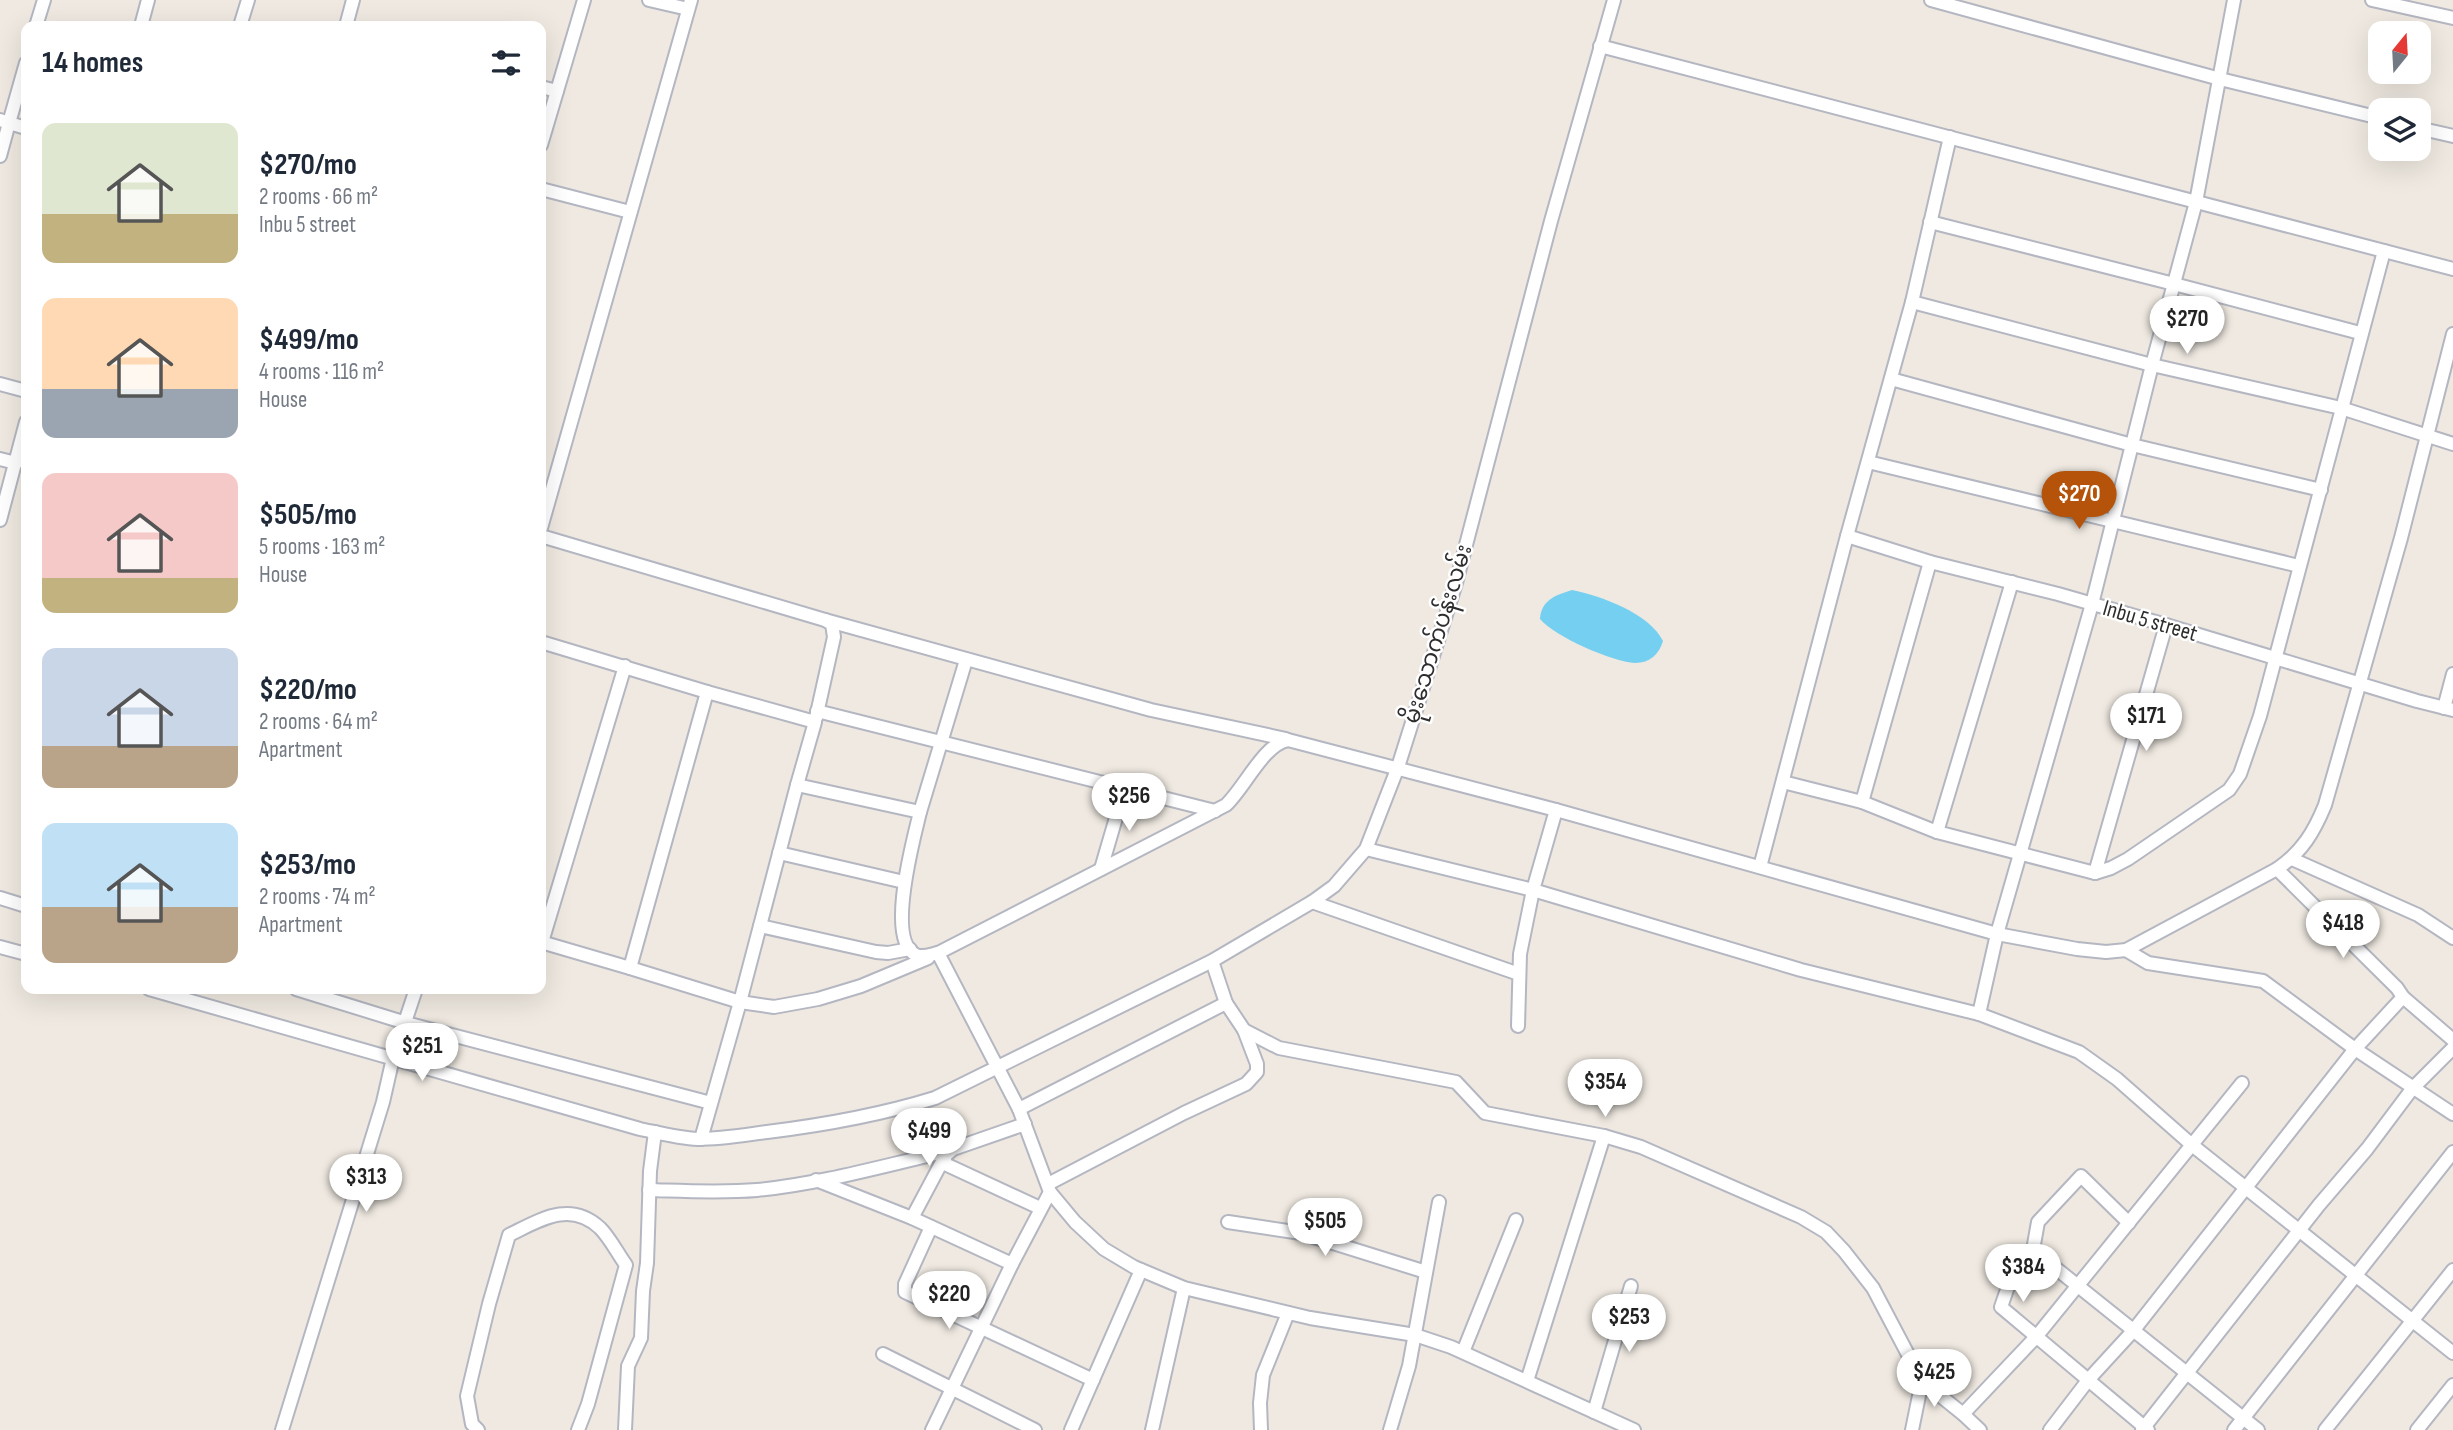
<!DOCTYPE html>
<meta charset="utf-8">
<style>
:root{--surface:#fff;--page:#f2f2f3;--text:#1f2937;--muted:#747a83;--accent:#b45309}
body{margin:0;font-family:"Sofia Sans Condensed","Noto Sans Myanmar",sans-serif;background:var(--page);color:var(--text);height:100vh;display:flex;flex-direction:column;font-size:26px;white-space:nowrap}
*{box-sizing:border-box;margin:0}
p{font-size:23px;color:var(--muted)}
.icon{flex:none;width:38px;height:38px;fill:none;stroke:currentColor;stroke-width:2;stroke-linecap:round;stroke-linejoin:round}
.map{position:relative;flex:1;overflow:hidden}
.drawer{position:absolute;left:21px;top:21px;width:525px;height:973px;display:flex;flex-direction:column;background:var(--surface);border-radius:14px;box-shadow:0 7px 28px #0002}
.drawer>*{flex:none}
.needle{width:46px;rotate:18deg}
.fabs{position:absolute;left:2368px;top:21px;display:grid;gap:14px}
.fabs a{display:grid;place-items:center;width:63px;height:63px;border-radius:14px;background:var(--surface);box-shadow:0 7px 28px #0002;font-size:35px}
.price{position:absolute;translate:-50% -60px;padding:0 16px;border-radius:24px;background:#fff;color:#222;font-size:23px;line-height:46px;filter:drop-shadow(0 2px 4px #0008)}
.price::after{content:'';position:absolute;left:50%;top:42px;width:21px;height:16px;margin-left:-10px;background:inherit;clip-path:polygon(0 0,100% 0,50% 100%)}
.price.selected{background:var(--accent);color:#fff}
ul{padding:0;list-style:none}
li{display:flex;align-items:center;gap:21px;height:175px;padding:0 21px}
li span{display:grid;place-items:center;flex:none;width:196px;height:140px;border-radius:14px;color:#555}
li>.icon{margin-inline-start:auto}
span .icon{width:84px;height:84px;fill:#fffc;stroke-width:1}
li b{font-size:30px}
h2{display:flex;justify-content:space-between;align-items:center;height:84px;padding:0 21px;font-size:30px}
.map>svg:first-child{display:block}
.water{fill:#75cff0}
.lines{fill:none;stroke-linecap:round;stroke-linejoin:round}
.minor-casing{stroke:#b4b7c1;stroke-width:16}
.minor{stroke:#fff;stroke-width:12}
.labels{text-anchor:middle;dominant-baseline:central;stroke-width:5;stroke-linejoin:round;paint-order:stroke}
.street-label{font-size:23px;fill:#2e2e2e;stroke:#fff}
</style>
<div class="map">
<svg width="2453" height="1430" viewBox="0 0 2453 1430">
<rect width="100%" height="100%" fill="#efe9e1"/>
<path class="water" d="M1572,590C1601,596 1649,613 1663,641C1659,654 1650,663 1635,663C1612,662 1554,636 1540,619C1541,600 1556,595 1572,590Z"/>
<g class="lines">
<g class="minor-casing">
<g id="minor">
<polyline points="649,0 688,9"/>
<polyline points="1931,0 2220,79 2380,118"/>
<polyline points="2372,0 2453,18"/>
<polyline points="36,26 44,0"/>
<polyline points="141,26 148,0"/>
<polyline points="240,26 248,0"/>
<polyline points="346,26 353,0"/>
<polyline points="1600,46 2453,269"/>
<polyline points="26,63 9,123 26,128"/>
<polyline points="541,87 557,91"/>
<polyline points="0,120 9,123 0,156"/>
<polyline points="2418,128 2453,136"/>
<polyline points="541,145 584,0"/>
<polyline points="541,189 630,212"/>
<polyline points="1930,222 2174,284 2360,333"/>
<polyline points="1912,302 2152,365 2341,408 2453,444"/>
<polyline points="1891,379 2132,445 2321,490"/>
<polyline points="0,384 26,391"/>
<polyline points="0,459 16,463"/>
<polyline points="1868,462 2299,566"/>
<polyline points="0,520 26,422"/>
<polyline points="541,528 691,0"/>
<polyline points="541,536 825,620 832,624 834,637 816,718"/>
<polyline points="1847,536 1930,562 2058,594 2166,625 2417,701 2453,710"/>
<polyline points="825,620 1151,710 1286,739"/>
<polyline points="541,642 707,692 630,968 541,942"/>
<path d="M707,692L815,722L797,785L920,812C914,838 885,940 916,955C923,958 932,954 938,953"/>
<polyline points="2444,708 2453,674"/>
<polyline points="817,711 1215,811"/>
<polyline points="1783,782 1862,802 1937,832 2095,873 2111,868 2128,859 2229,790 2240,774 2260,716 2384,251"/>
<polyline points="1862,802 1930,562"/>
<polyline points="1556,810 1533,890 1801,970 1979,1014 2079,1052 2117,1079 2192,1145 2453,1353"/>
<polyline points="920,812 966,660"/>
<polyline points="1937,832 2012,582"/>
<polyline points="1366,849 1533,890 1520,954 1518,1026"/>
<polyline points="779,853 904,882"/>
<polyline points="2292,859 2418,915 2453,938"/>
<polyline points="1760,867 1847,536 1912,302 1950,137"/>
<polyline points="1101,869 1125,787"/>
<polyline points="2095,873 2166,625"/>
<polyline points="0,898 26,906"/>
<polyline points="1312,902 1519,974"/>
<polyline points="760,926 876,952 888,953 910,949"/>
<polyline points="542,942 625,666"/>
<polyline points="0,947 26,954"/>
<polyline points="2126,950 2148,963 2263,981 2355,1049 2453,1114"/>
<polyline points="1212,961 1226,1003 1244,1030 1279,1048 1456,1082 1485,1113 1604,1136 1641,1147 1801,1217 1826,1232 1844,1251 1873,1288 1922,1381 1963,1414"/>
<polyline points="630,968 740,1002 774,1007 818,999 861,986 928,958"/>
<path d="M149,989L640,1129C659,1133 678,1138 698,1139C721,1139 744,1135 767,1132C824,1125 880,1115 935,1098L1212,961L1312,902L1334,886L1366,849L1398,767L1456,583L1551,221L1614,0"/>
<polyline points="296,989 406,1023 711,1103"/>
<polyline points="2403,997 2453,1040"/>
<polyline points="1979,1014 1997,934 2092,604 2152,365 2196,202 2234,0"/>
<polyline points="1019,1109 1226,1003"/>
<polyline points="1025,1124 953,1149 945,1156 945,1164 1040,1208"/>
<polyline points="701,1139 740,1002 797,785"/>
<polyline points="816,1180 912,1218 1012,1264"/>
<polyline points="1048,1184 1184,1113 1246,1084 1257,1072 1257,1064 1244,1030"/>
<path d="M649,1190C685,1191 721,1193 757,1190C821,1184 886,1165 949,1151"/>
<polyline points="912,1218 945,1156"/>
<polyline points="1228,1222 1301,1233 1426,1272"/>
<polyline points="2129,1223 2081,1176 2038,1222 2033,1250 2013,1272 2001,1307 2148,1430"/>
<polyline points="931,1227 905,1284 905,1292 1093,1380"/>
<polyline points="2033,1250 2258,1430"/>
<polyline points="1463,1352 1516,1220"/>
<polyline points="883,1354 1035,1430"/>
<polyline points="1527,1381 1604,1136"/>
<polyline points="1594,1412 1631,1286"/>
<polyline points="282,1430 383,1102 393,1058 416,989"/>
<path d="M478,1430L472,1424L467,1396L489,1304L509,1235C540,1220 570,1200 600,1228C610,1238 618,1254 626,1265L588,1404L578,1430"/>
<polyline points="625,1430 628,1366 641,1338 643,1291 647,1263 650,1171 655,1132"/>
<polyline points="932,1430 1012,1264 1050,1192"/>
<polyline points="1071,1430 1141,1270"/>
<polyline points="1152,1430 1184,1288"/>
<polyline points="1261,1430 1260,1403 1263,1375 1288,1313"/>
<polyline points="1390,1430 1409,1366 1439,1202"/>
<path d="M1634,1430L1451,1347L1415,1335L1310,1318L1184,1288L1134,1267L1104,1249L1075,1222L1050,1192L1019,1109L938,953L1226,805C1245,787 1264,744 1288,740L1556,810L1997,934L2077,949L2106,952L2126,950L2277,869C2302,852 2314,832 2325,805L2401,538L2453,334"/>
<polyline points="1912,1430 1922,1381"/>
<polyline points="1980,1430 1963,1414 2036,1337 2242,1083"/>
<polyline points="2050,1430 2089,1379 2133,1331 2355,1049 2403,997 2397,988 2277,869"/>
<polyline points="2142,1430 2319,1205 2367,1149 2412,1089 2453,1048"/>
<polyline points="2234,1430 2453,1152"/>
<polyline points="2325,1430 2453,1270"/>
<polyline points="2417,1430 2453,1385"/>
</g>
</g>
<use href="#minor" class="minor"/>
</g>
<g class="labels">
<g class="street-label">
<text transform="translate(2150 621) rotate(16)">Inbu 5 street</text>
<text transform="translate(1438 634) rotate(-73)">မိုးသောက်ပန်းလမ်း</text>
</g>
</g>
</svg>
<div class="fabs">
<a><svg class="needle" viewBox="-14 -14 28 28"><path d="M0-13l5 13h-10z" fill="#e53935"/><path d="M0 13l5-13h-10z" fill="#747a83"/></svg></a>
<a><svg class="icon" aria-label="layers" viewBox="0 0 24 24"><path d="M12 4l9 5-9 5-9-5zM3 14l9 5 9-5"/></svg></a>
</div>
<b class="price" style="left:2187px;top:356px">$270</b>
<b class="price selected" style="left:2079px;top:531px">$270</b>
<b class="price" style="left:2146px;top:753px">$171</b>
<b class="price" style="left:1129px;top:833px">$256</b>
<b class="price" style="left:2343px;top:960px">$418</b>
<b class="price" style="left:422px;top:1083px">$251</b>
<b class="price" style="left:1605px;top:1119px">$354</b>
<b class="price" style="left:929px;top:1168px">$499</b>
<b class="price" style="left:366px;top:1214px">$313</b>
<b class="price" style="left:1325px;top:1258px">$505</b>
<b class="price" style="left:2023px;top:1304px">$384</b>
<b class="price" style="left:949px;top:1331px">$220</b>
<b class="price" style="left:1629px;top:1354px">$253</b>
<b class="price" style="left:1934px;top:1409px">$425</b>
<section class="drawer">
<h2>14 homes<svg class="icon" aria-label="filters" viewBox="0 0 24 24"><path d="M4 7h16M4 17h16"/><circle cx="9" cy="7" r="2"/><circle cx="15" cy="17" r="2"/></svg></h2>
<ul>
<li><span style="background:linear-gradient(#dfe7d0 65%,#c2b280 0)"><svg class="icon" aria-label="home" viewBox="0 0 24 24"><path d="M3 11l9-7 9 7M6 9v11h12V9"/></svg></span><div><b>$270/mo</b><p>2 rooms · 66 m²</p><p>Inbu 5 street</p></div></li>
<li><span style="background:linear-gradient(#ffd9b3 65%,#9aa5b1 0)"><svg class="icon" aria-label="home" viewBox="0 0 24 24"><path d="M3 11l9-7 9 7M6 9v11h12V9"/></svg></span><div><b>$499/mo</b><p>4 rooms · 116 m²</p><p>House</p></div></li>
<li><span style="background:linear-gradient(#f6c9c9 75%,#c2b280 0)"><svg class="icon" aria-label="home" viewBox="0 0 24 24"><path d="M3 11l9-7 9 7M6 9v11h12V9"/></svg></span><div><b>$505/mo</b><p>5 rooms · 163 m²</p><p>House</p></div></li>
<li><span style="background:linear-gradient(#c9d6e8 70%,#b9a48a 0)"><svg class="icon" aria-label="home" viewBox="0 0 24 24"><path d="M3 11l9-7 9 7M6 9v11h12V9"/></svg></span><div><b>$220/mo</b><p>2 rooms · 64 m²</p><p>Apartment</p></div></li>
<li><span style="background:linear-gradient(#bfe0f5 60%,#b9a48a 0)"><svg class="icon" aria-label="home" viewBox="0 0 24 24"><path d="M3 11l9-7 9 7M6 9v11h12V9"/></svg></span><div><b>$253/mo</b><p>2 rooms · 74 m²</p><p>Apartment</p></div></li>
</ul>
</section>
</div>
